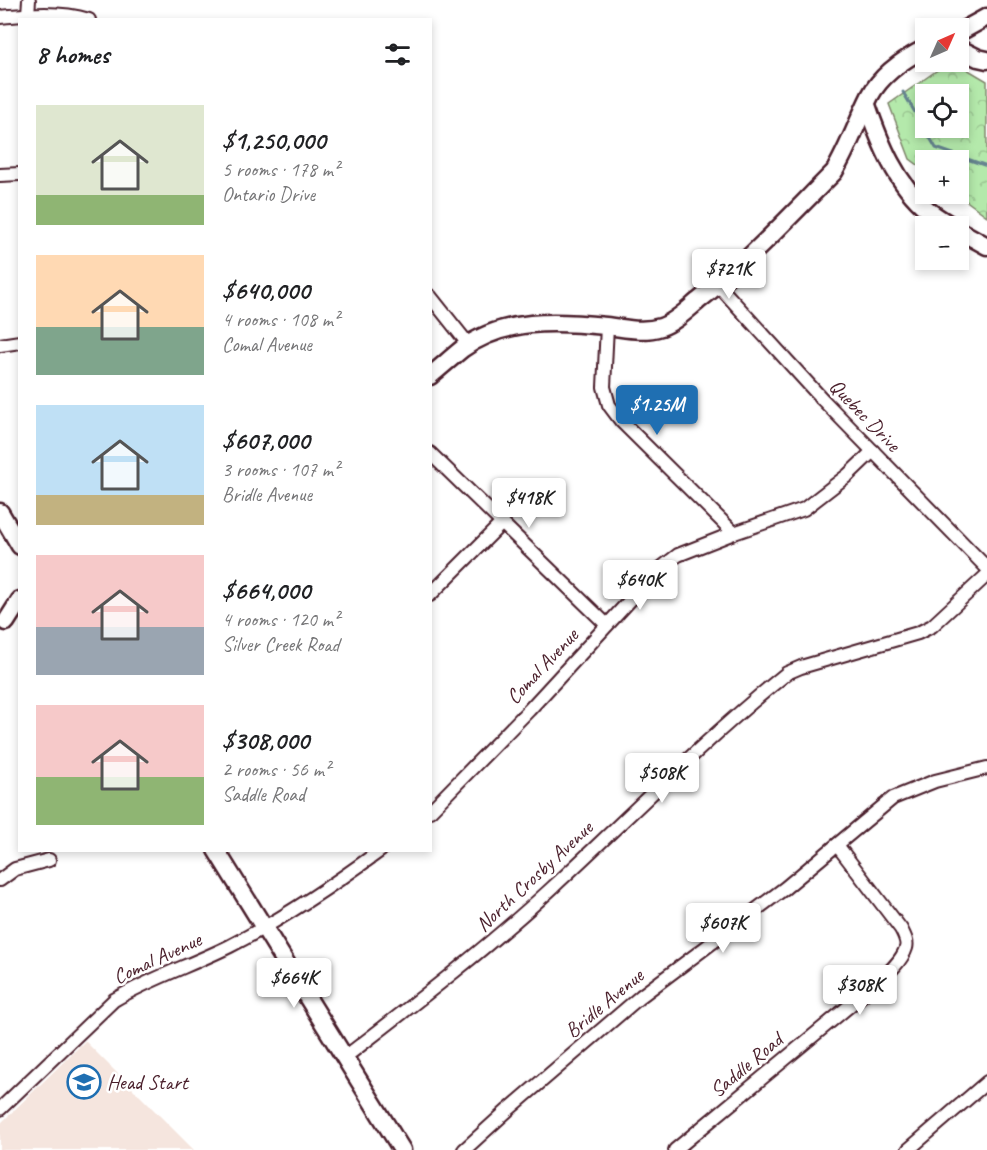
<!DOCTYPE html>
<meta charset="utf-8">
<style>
:root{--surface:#fff;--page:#f2f2f2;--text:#202124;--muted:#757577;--accent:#1f6fb2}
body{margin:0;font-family:Caveat,sans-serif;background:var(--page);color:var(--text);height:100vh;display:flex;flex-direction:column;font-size:22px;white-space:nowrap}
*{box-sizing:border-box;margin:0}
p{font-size:20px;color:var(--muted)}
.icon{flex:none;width:33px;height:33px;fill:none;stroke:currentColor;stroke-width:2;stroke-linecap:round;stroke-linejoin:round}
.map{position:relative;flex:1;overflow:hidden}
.panel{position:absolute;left:18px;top:18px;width:414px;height:834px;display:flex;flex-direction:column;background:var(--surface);border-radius:0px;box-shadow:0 3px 9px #0003}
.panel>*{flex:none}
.needle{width:39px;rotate:45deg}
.fabs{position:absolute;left:915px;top:18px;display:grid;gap:12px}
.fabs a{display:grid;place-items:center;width:54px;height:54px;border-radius:0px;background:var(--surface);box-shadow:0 3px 9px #0003;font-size:30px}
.price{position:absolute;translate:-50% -51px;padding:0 14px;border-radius:6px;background:#fff;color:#222;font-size:20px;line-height:39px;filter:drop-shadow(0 2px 3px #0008)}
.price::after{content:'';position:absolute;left:50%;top:36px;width:18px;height:14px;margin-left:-9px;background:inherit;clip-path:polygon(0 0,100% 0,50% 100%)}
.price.selected{background:var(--accent);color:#fff}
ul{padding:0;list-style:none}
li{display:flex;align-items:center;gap:18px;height:150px;padding:0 18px}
li span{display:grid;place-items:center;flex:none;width:168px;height:120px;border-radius:0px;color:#555}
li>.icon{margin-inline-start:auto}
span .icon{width:72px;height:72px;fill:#fffc;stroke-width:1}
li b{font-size:26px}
h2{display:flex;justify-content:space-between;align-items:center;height:72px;padding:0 18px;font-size:26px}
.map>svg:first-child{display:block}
.built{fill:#f5e5de}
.forest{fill:url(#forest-crowns);stroke:#7f846b;stroke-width:1.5;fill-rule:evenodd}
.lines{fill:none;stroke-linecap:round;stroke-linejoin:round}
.stream{stroke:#65848f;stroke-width:3}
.street-casing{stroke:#4a1f2b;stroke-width:16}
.secondary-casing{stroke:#4a1f2b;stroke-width:21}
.street{stroke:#fff;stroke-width:12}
.secondary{stroke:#fff;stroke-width:16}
.labels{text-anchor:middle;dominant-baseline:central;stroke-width:5;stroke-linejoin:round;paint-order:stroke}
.street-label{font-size:21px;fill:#4a1f2b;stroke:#fff}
.poi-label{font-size:21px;fill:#4a1f2b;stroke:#fff;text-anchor:start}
</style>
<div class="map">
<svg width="987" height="1150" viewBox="0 0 987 1150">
<defs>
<pattern id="forest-crowns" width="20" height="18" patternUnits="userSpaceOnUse" patternTransform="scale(1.5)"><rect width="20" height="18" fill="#b4e9ab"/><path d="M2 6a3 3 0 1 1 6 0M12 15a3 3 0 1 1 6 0" fill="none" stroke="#9cc793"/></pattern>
</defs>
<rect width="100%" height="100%" fill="#fff"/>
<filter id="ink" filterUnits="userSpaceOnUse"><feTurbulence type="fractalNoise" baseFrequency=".0167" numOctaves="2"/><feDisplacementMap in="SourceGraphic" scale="12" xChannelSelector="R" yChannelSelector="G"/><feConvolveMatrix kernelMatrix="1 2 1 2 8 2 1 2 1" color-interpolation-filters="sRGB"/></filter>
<g filter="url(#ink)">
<polygon class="built" points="85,1041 194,1150 0,1150 0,1124"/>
<path class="forest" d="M949,62H955L987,81V216L957,194L958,160H926L925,170L910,159L889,104ZM926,94H958V128H926Z"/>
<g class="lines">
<polyline class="stream" points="903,92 936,148 987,166"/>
<g class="street-casing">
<g id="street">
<polyline points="28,14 29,0"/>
<path d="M0,17C30,14 60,11 89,20"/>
<polyline points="0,175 20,174"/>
<polyline points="719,286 823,400 987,568"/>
<polyline points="430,296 469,345"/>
<polyline points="607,326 604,387 609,405 621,421 734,533"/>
<polyline points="0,345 20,342"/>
<polyline points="430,453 607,625"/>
<polyline points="430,595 502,523"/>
<polyline points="430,811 529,710 657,571 678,555 734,533 804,509 848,475 873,451"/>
<polyline points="0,880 15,869 49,860"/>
<path d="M344,1058C415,1003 486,949 552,888C630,816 704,740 787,673L801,667L918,633L932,626L987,575"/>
<path d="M0,1109L114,1000C151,978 192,965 230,946C283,919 333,885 381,850"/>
<polyline points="464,1150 508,1110 641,996 785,888 893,798 935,781 987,768"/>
<path d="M675,1150L877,983C887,974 902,961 906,948C908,942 904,935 901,929L837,845"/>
<polyline points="908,1150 987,1082"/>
</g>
</g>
<g class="secondary-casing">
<g id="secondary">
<polyline points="958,33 987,17"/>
<polyline points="958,48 978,58 987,60"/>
<path d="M867,105C880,143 896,184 928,210C935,216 944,221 952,226"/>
<polyline points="958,230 987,246"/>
<path d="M430,376C441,367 451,358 462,349C504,318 556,321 606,326C625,328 642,333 661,327C675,322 687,310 698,301C747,263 790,216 834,172C849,147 857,122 870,96C881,75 904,59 926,48"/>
<polyline points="0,512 20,546"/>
<polyline points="6,622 20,600"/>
<polyline points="216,850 402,1150"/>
</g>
</g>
<use href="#street" class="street"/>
<use href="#secondary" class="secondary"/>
</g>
</g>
<defs>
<g id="school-ring" transform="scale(1.725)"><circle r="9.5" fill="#fff" stroke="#1f6fb2" stroke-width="1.5"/><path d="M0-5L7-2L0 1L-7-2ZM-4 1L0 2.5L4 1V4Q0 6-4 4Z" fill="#1f6fb2"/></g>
</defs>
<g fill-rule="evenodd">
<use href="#school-ring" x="84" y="1082"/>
</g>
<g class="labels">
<g class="street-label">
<text transform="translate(865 415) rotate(46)">Quebec Drive</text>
<text transform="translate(542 666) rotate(-47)">Comal Avenue</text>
<text transform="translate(534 876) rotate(-43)">North Crosby Avenue</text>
<text transform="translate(157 958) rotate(-25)">Comal Avenue</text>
<text transform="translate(604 1003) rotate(-40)">Bridle Avenue</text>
<text transform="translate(746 1065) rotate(-40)">Saddle Road</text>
</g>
<g class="poi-label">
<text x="107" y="1082">Head Start</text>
</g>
</g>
</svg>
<div class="fabs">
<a><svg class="needle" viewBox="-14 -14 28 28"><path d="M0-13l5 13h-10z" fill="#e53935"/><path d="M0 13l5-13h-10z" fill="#757577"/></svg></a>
<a><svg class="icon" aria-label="locate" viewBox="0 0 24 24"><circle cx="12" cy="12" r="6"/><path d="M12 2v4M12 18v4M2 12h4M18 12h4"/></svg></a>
<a>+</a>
<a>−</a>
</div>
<b class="price" style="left:729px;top:300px">$721K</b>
<b class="price selected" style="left:657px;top:436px">$1.25M</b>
<b class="price" style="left:529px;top:529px">$418K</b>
<b class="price" style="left:640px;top:611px">$640K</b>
<b class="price" style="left:662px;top:804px">$508K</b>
<b class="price" style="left:723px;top:954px">$607K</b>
<b class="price" style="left:294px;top:1009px">$664K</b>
<b class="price" style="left:860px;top:1016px">$308K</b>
<section class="panel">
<h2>8 homes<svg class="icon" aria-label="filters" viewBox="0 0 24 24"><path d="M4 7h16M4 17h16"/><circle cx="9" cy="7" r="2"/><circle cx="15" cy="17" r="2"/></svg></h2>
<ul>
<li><span style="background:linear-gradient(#dfe7d0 75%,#8fb573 0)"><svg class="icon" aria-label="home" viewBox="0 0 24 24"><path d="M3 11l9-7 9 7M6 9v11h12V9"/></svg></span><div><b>$1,250,000</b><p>5 rooms · 178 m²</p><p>Ontario Drive</p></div></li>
<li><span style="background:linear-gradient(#ffd9b3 60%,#7fa58c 0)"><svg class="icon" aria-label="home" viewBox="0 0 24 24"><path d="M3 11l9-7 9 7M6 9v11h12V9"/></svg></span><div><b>$640,000</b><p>4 rooms · 108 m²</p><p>Comal Avenue</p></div></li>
<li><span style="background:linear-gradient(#bfe0f5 75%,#c2b280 0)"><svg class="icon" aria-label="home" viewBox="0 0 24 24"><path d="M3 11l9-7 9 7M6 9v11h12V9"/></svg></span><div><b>$607,000</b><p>3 rooms · 107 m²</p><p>Bridle Avenue</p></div></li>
<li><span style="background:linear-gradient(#f6c9c9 60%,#9aa5b1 0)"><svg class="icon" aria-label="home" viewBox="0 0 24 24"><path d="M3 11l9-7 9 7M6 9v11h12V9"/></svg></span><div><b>$664,000</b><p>4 rooms · 120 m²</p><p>Silver Creek Road</p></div></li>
<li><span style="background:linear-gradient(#f6c9c9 60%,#8fb573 0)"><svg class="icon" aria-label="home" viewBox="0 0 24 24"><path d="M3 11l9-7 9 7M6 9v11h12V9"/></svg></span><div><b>$308,000</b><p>2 rooms · 56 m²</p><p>Saddle Road</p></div></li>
</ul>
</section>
</div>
